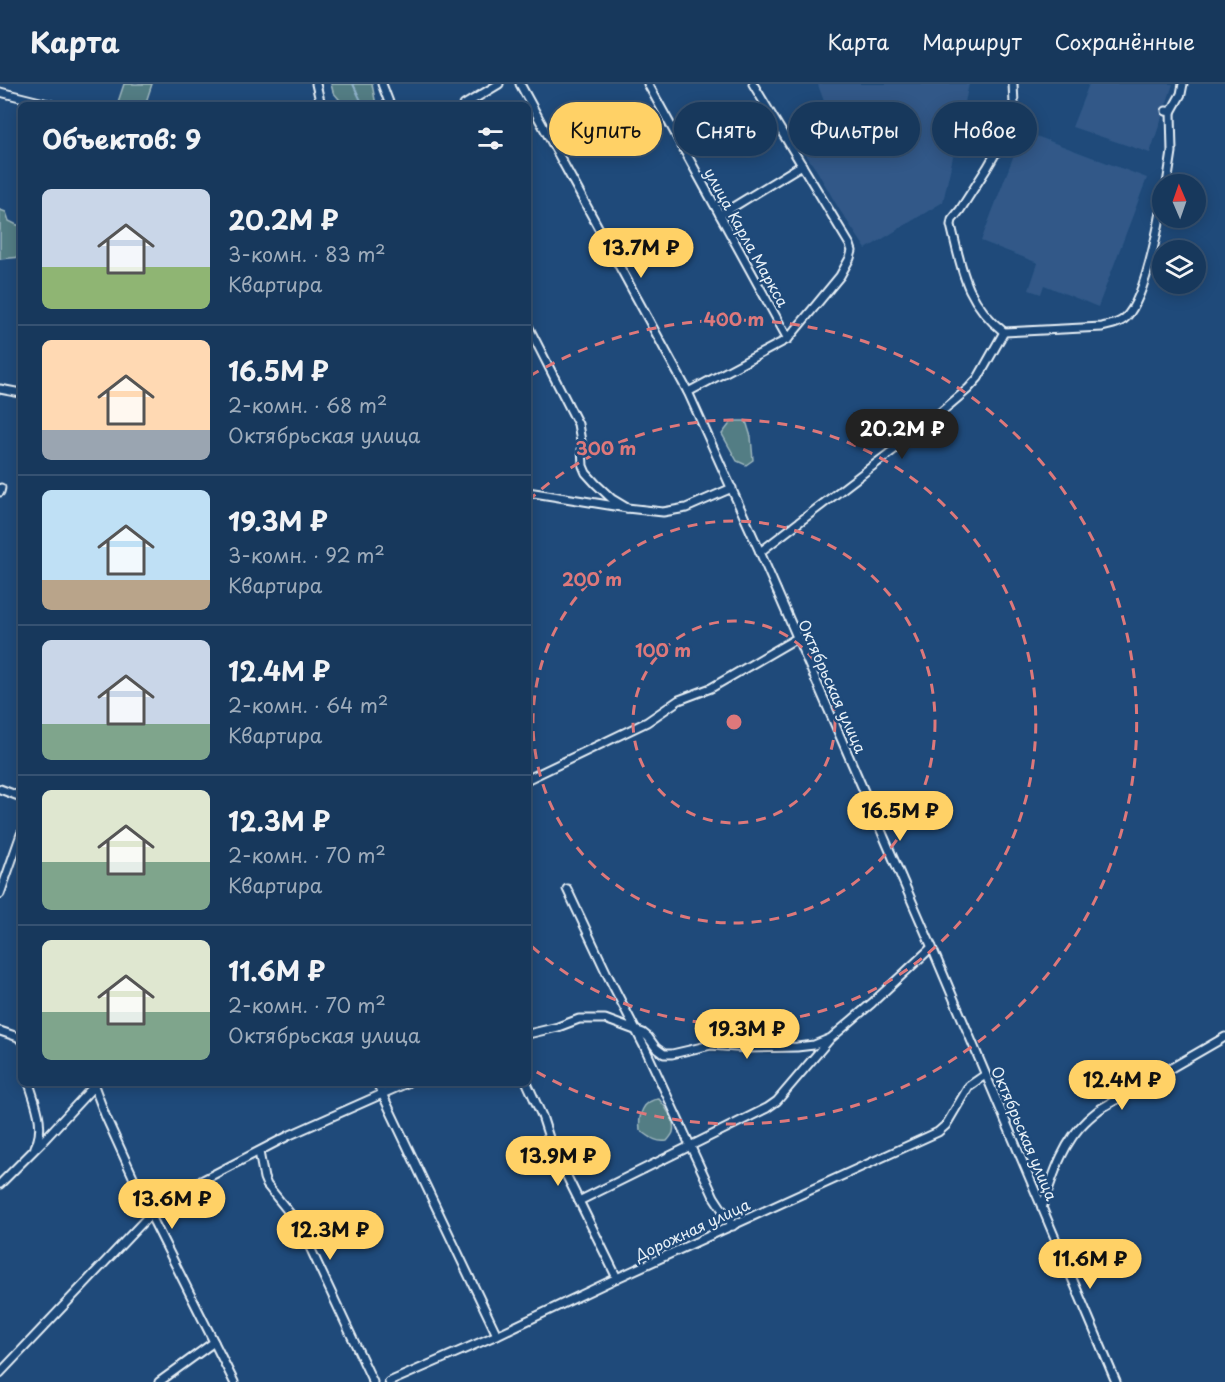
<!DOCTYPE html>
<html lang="ru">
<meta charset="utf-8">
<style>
:root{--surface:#17385c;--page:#244365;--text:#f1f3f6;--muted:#9eacbb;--line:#365272;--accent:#ffd166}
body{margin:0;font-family:"Playpen Sans",sans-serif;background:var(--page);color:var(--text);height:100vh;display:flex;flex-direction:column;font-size:22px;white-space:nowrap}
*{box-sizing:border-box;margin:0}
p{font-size:20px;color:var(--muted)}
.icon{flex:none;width:33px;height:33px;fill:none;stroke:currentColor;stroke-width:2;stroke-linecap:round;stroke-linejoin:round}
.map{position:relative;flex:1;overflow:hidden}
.details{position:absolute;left:18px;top:18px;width:513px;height:984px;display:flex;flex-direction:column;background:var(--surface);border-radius:9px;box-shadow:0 3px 15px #0003,0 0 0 2px var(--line)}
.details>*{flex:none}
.top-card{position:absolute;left:549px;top:18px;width:570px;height:54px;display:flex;gap:12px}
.needle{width:39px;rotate:358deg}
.tools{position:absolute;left:1152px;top:90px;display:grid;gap:12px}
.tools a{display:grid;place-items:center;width:54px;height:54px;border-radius:50%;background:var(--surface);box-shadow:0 3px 15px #0003,0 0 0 2px var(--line);font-size:30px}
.price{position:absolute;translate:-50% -51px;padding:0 14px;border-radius:21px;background:var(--accent);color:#111;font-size:20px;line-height:39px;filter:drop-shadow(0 2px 3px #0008)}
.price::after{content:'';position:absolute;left:50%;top:36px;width:18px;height:14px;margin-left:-9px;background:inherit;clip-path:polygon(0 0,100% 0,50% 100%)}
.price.current{background:#222;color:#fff}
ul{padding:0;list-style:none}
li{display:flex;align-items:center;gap:18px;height:150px;padding:0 24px}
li+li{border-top:2px solid var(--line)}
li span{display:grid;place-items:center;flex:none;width:168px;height:120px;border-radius:9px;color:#555}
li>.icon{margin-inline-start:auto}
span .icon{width:72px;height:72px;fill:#fffc;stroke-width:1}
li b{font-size:26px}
h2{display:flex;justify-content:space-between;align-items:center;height:72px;padding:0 24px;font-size:26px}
.pill{padding:0 21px;border-radius:27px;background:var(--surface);box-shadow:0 3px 15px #0003,0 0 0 2px var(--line);font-size:21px;line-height:54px}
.pill.current{background:var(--accent);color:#111}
header{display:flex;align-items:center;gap:36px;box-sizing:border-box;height:84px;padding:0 30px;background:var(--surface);border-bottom:2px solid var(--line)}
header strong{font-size:28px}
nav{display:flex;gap:33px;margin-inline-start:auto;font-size:21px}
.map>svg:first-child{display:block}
.built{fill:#305988}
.green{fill:#537d84;stroke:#9eb7be;stroke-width:1.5}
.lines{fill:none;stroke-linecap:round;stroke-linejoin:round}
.stream{stroke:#8db0c8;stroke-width:2}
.minor-casing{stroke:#e8f1f8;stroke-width:11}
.minor{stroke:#1f4a7a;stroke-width:7}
.ring{fill:none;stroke:#dd787b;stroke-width:3;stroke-dasharray:10 8}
.labels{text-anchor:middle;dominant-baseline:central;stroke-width:5;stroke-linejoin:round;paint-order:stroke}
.street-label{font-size:15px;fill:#e8f1f8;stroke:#1f4a7a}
.centre{fill:#dd787b;stroke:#1f4a7a;stroke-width:3}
.ring-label{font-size:18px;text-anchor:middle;font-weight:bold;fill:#dd787b;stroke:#1f4a7a;stroke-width:5;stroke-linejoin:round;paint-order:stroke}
</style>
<header>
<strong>Карта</strong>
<nav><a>Карта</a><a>Маршрут</a><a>Сохранённые</a></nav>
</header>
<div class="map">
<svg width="1225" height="1298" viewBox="0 0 1225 1298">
<rect width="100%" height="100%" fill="#1f4a7a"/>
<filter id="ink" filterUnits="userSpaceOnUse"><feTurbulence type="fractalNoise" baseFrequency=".0167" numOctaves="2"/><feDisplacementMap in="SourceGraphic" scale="12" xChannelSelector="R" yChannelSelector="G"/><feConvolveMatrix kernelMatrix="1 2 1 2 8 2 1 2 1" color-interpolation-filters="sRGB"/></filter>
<g filter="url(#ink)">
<g class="built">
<polygon points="821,0 969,0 943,118 866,165 839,125 817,87 802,65 837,53 818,1"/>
<polygon points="1089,0 1173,0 1150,69 1072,43"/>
<polygon points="1023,47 1147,94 1098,223 1044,201 1041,210 1029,206 1038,179 981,157"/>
</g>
<g class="green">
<polygon points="124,0 152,0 147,15 148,21 117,21"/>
<polygon points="331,0 372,0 376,21 344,21 333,8"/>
<polygon points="0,126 6,128 9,137 17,141 21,141 21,173 0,175"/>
<polygon points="732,337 746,337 751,353 753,376 746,381 737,377 722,350"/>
<path d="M659,1015C666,1023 676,1038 673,1048C673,1050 668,1056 667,1057C655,1059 649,1052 640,1046C638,1031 643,1016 659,1015Z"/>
</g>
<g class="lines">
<polyline class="stream" points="353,0 363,21"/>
<g class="minor-casing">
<g id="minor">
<polyline points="316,0 321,21"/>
<polyline points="382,0 390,21"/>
<polyline points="520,0 688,308 760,468 930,859 1116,1298"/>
<polyline points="648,0 788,255"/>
<path d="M1013,0L1014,20L1013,39L987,84L960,126L952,136L951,141C962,186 965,217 1004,248L1102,243C1109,241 1118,240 1124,235C1144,219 1157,149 1162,123"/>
<polyline points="0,8 52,21"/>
<polyline points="464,21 499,0"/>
<polyline points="1166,27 1171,28 1172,68 1167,100"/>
<polyline points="1171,28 1181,10 1183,0"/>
<polyline points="720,131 802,81"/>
<polyline points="528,242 578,340 582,363 583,382 586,389 596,400 612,415 627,424"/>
<polyline points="0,305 21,309"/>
<polyline points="688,308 788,255 840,192 850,174 852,167 850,161 753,0"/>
<polyline points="0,408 1,404"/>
<polyline points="528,408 627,424 663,428 686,424 732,404"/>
<polyline points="760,468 921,345 968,305 978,294 1004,248"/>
<polyline points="528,695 647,638 679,616 711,604 797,554"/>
<polyline points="0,705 21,713"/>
<polyline points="567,805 608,892 645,964 714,1113 733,1142"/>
<polyline points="0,810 21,750"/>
<polyline points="0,947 18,953 21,956"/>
<polyline points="528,950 558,943 579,935 605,935 643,949 648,953 656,964 664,970 672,970 711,961 747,964 797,963 814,961 831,954 872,919 932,863"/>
<path d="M29,999C35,1019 46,1043 35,1063"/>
<polyline points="93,999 105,1031 150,1130 234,1298"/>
<polyline points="377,999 497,1251"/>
<polyline points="527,999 542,1032 551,1060 617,1194"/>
<polyline points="259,1068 264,1094 267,1101 300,1142 373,1298"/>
<polyline points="0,1100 42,1058 94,1002"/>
<polyline points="579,1117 767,1024 777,1017 829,956"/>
<path d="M1042,1124C1052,1095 1062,1059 1086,1037C1090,1033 1095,1029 1100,1025L1225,953"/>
<polyline points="0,1289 160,1120 172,1112 290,1051 407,999"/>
<polyline points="159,1298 214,1258"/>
<polyline points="389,1298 497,1251 617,1194 938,1048 946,1041 969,1002 985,991"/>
</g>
</g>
<use href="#minor" class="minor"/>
</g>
</g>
<g class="ring">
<circle cx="734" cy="638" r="101"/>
<circle cx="734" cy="638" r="201"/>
<path d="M528 417A302 302 0 1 1 528 859"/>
<path d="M530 292A402 402 0 1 1 530 984"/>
</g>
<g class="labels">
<g class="street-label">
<text transform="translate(747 153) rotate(61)">улица Карла Маркса</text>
<text transform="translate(833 602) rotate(66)">Октябрьская улица</text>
<text transform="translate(1025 1049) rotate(67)">Октябрьская улица</text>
<text transform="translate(692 1145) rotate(-25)">Дорожная улица</text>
</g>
</g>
<circle cx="734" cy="638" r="9" class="centre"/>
<g class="ring-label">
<text x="734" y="242">400 m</text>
<text x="606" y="371">300 m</text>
<text x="592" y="502">200 m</text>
<text x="663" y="573">100 m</text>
</g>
</svg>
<div class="tools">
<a><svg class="needle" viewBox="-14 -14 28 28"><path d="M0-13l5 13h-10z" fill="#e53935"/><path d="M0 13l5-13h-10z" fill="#9eacbb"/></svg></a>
<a><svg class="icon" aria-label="layers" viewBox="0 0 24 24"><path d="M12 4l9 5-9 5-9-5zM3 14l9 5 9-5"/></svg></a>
</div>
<b class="price" style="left:641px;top:195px">13.7M ₽</b>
<b class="price current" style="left:902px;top:376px">20.2M ₽</b>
<b class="price" style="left:900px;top:758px">16.5M ₽</b>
<b class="price" style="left:747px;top:976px">19.3M ₽</b>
<b class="price" style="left:1122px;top:1027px">12.4M ₽</b>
<b class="price" style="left:558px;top:1103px">13.9M ₽</b>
<b class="price" style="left:172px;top:1146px">13.6M ₽</b>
<b class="price" style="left:330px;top:1177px">12.3M ₽</b>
<b class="price" style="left:1090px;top:1206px">11.6M ₽</b>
<div class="top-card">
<a class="pill current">Купить</a>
<a class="pill">Снять</a>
<a class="pill">Фильтры</a>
<a class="pill">Новое</a>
</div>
<section class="details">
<h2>Объектов: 9<svg class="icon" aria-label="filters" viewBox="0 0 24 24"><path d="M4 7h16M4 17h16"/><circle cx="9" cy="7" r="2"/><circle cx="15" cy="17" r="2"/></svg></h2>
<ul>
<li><span style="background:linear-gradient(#c9d6e8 65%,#8fb573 0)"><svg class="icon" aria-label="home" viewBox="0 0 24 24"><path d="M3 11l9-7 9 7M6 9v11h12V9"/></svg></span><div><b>20.2M ₽</b><p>3-комн. · 83 m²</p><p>Квартира</p></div></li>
<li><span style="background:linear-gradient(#ffd9b3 75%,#9aa5b1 0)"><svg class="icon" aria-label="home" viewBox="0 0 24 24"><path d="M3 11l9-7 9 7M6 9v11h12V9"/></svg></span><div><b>16.5M ₽</b><p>2-комн. · 68 m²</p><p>Октябрьская улица</p></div></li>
<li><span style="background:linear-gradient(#bfe0f5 75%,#b9a48a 0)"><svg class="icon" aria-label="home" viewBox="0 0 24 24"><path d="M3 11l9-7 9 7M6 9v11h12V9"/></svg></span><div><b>19.3M ₽</b><p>3-комн. · 92 m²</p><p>Квартира</p></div></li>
<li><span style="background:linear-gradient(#c9d6e8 70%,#7fa58c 0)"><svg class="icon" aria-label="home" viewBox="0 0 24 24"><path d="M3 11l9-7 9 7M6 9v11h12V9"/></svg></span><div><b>12.4M ₽</b><p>2-комн. · 64 m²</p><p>Квартира</p></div></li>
<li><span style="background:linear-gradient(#dfe7d0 60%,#7fa58c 0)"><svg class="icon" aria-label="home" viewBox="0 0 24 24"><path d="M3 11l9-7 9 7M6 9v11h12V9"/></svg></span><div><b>12.3M ₽</b><p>2-комн. · 70 m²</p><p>Квартира</p></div></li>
<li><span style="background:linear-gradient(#dfe7d0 60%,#7fa58c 0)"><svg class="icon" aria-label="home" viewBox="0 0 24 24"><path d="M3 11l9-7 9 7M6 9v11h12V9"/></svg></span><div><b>11.6M ₽</b><p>2-комн. · 70 m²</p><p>Октябрьская улица</p></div></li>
</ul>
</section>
</div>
